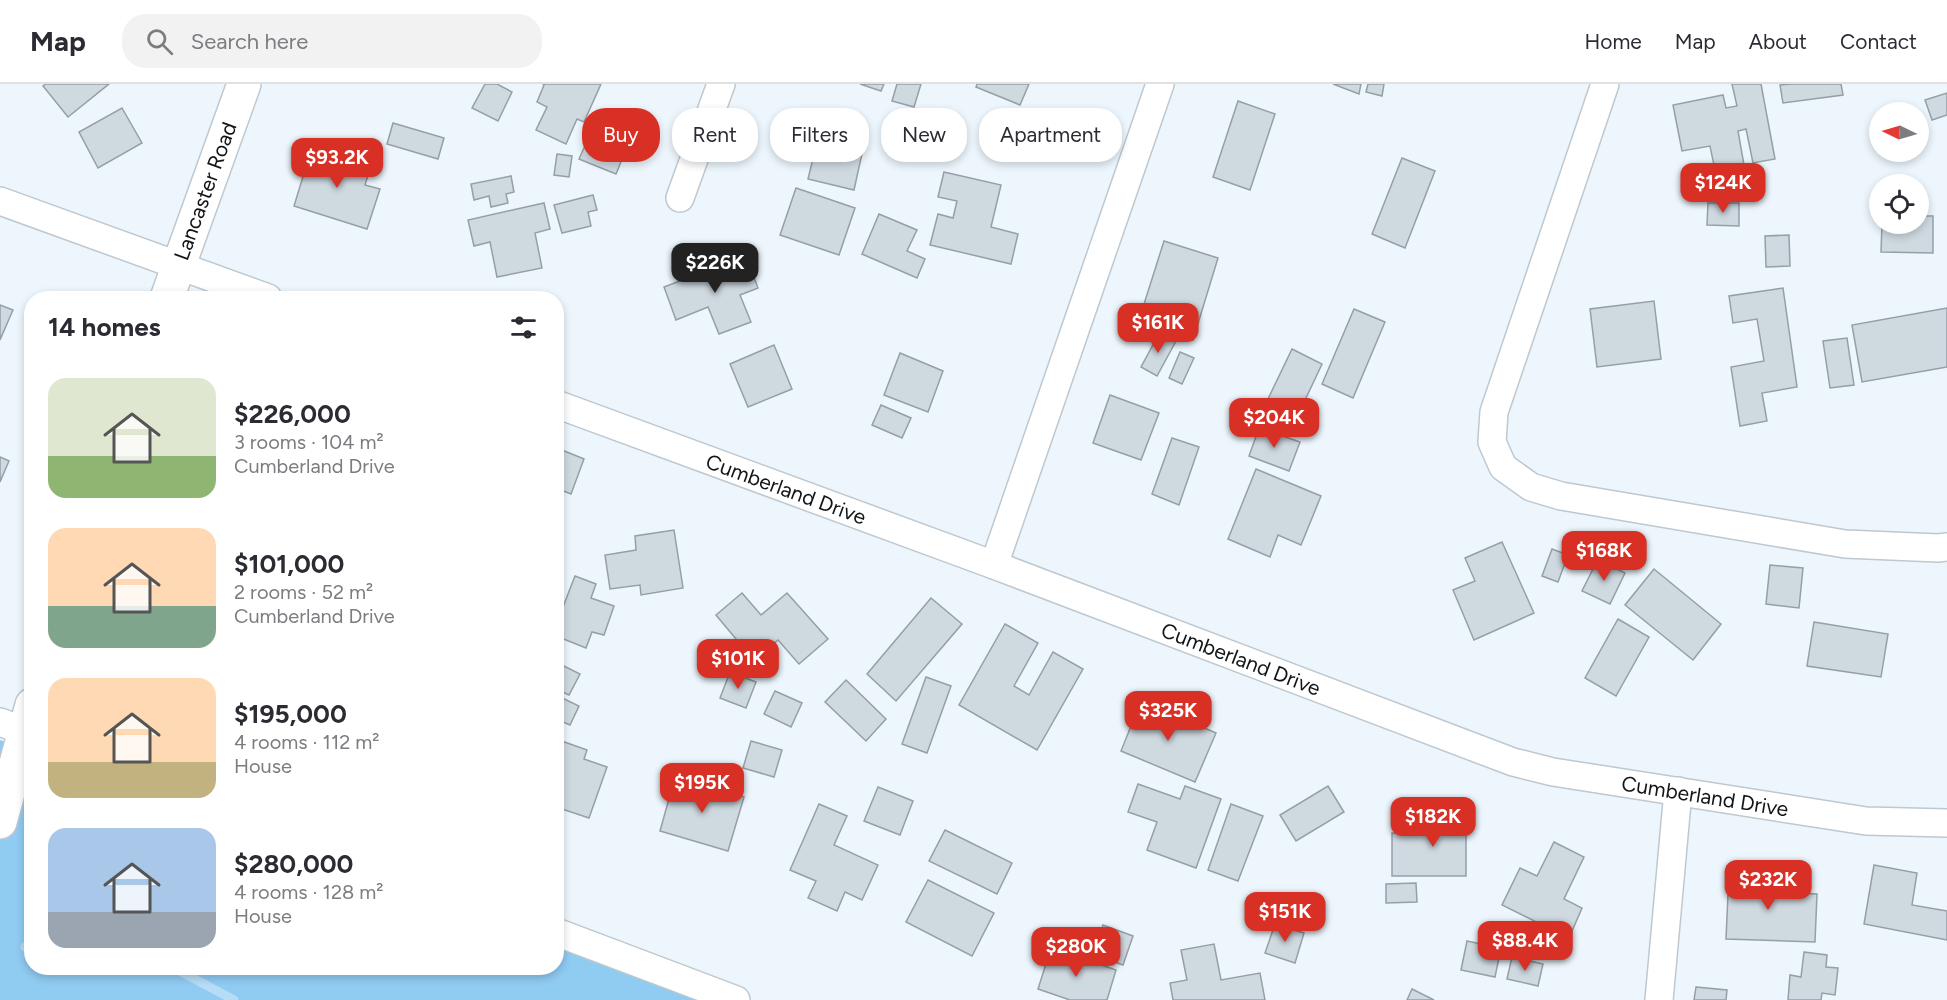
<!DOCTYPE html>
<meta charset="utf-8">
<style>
:root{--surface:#fff;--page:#f2f2f3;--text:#2b2b33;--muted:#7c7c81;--line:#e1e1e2;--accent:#d93025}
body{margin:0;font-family:Figtree,sans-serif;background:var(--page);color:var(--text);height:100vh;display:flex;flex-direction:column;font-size:22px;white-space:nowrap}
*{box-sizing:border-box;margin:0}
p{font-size:20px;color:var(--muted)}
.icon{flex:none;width:33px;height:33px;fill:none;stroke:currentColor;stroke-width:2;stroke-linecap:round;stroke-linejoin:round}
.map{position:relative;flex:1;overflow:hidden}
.panel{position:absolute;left:24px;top:207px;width:540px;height:684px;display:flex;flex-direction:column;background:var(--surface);border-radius:24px;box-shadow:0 3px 9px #0003}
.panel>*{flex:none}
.top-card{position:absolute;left:582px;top:24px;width:570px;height:54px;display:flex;gap:12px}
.needle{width:39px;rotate:275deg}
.controls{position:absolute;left:1869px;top:18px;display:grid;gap:12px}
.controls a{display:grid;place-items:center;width:60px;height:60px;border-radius:50%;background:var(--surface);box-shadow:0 3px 9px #0003;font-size:30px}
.price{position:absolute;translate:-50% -51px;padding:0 14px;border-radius:12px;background:var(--accent);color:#fff;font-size:20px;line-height:39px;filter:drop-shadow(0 2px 3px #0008)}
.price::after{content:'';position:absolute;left:50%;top:36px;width:18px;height:14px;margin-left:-9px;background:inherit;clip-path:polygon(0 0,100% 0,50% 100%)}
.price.selected{background:#222;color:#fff}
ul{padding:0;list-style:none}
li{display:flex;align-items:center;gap:18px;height:150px;padding:0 24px}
li span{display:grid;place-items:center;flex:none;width:168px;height:120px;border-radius:18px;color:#555}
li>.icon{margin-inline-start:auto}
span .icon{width:72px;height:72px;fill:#fffc;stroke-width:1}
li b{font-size:26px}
h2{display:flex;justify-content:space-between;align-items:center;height:72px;padding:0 24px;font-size:26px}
.pill{padding:0 21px;border-radius:24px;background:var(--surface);box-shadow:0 3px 9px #0003;font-size:21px;line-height:54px}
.pill.selected{background:var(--accent);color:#fff}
header{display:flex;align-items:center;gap:36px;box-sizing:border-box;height:84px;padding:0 30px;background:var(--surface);border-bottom:2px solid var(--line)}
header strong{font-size:28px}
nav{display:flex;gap:33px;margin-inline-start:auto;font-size:21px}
.search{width:420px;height:54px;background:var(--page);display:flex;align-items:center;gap:15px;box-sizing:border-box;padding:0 21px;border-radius:24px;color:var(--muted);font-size:22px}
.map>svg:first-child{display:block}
.green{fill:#90cbf2}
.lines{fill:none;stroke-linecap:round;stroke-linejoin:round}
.stream{stroke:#b7dcf5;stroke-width:9}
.building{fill:#cfd9e0;stroke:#969fa6;stroke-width:1.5}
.minor-casing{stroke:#bec8ce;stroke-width:30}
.tertiary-casing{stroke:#bec8ce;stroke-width:36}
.minor{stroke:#fff;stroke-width:27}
.tertiary{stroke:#fff;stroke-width:33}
.labels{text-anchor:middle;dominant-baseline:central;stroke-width:4.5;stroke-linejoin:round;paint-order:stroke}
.street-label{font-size:21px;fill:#121517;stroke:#fff}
</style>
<header>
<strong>Map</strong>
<div class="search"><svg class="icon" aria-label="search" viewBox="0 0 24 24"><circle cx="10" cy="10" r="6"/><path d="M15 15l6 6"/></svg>Search here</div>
<nav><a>Home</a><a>Map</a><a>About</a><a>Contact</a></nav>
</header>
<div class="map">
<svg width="1947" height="916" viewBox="0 0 1947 916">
<rect width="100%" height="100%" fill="#ecf6fc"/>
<polygon class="green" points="0,656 31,668 32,884 556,884 557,862 703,916 0,916"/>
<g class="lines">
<g class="stream">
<polyline points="25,863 32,863"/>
<polyline points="174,884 234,916"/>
</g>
</g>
<g class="building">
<polygon points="46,0 109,0 68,33 43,2"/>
<polygon points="485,0 497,0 512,8 498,37 472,24"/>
<polygon points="543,0 601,0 584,38 577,35 566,60 536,46 547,23 537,18 544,1"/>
<polygon points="860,0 884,0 881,7"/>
<polygon points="897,0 921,0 914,23 892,17"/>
<polygon points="977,0 1029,0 1020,21 976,3"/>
<polygon points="1333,0 1361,0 1359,10"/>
<polygon points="1368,0 1384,0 1382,12 1366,8"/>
<polygon points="1732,0 1761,0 1775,75 1753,79 1746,45 1738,47 1744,81 1715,86 1710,62 1682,67 1673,21 1723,11 1726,24 1737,22"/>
<polygon points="1791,0 1841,0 1843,11 1783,19 1780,1"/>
<polygon points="1947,9 1947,31 1932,36 1925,16"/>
<polygon points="1238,17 1275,30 1250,106 1213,93"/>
<polygon points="122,24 142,59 98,84 79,48"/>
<polygon points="393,39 444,54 438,75 387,60"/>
<polygon points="820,46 865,56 854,106 808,95"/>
<polygon points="589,53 625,68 616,90 579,75"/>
<polygon points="312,63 371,81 365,101 380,105 367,145 294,122"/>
<polygon points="557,70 572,72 569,93 554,91"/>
<polygon points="1402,74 1435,87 1405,164 1372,150"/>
<polygon points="944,88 1001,101 991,143 1018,150 1011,180 930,161 938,130 953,134 957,117 938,113"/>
<polygon points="511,92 514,108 506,110 508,119 491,123 489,112 474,116 471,100"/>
<polygon points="796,104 855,124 839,171 780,151"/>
<polygon points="593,111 597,126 588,128 591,142 562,149 554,121"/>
<polygon points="544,119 550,145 535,149 542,184 497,193 490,158 474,162 468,136"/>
<polygon points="1708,119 1739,119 1739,142 1707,141"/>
<polygon points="879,130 917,146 907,167 925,175 917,194 862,170"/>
<polygon points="1918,132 1933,132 1933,169 1881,168 1882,140 1918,140"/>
<polygon points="1789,151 1790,182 1766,183 1765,152"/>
<polygon points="1164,157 1218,174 1193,256 1138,239"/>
<polygon points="746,172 758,204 740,211 751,238 719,250 708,223 676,236 664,203"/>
<polygon points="1783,204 1797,303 1762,309 1767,337 1740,342 1731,283 1764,277 1757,235 1733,239 1729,212"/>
<polygon points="1654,217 1661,275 1597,283 1590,225"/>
<polygon points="0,221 13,226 0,256"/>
<polygon points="1947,224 1947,283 1862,298 1852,241"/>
<polygon points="1354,225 1385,238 1353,314 1322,300"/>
<polygon points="1160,248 1176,257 1157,292 1141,283"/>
<polygon points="1847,254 1854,301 1830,304 1823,257"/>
<polygon points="774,261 792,305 748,323 730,280"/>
<polygon points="1292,265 1322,280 1298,331 1268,315"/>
<polygon points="1180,268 1194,274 1182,300 1169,294"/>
<polygon points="900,269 943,287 928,328 884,311"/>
<polygon points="1110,311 1159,329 1141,376 1093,359"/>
<polygon points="881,321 911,334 902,354 872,341"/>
<polygon points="1259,344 1300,358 1289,387 1249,372"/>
<polygon points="1172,354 1199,363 1179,421 1152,410"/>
<polygon points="562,366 584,375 571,410 561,406 556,417 556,377"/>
<polygon points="0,373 9,377 0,398"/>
<polygon points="1256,385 1321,412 1301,461 1278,451 1270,473 1228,455"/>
<polygon points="674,446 683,504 641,511 640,501 610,505 605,471 636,466 635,452"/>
<polygon points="1502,458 1534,529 1474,556 1453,506 1475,497 1465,474"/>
<polygon points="1552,465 1568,471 1558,498 1542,492"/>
<polygon points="1598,475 1625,489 1610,520 1582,507"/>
<polygon points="1770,481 1803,484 1799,524 1766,520"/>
<polygon points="1654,485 1721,540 1693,576 1625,521"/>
<polygon points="575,492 596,500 591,514 614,522 604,551 592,548 586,564 556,552 556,541"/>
<polygon points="742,509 761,531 787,509 828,555 799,580 778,556 744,586 731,570 741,561 716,531"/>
<polygon points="931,514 962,540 896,617 867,590"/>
<polygon points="1618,535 1649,553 1616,612 1585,594"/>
<polygon points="1814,538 1888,550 1881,593 1807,582"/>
<polygon points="1005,540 1038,559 1014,602 1029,611 1053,568 1083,585 1037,666 959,621"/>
<polygon points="556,578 580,590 569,611 556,605"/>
<polygon points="730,588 756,598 746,624 720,614"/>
<polygon points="926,593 951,602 927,669 902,660"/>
<polygon points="846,596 886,635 866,657 825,618"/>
<polygon points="775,607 802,619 791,643 764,630"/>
<polygon points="556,611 579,622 570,641 556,635"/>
<polygon points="1141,617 1216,649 1195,698 1121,667"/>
<polygon points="556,655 587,666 584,675 607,683 589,734 556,723"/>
<polygon points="751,657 782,666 774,693 743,684"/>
<polygon points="675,693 744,713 728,767 660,747"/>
<polygon points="1138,700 1180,715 1185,702 1221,715 1196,784 1147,766 1157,738 1128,728"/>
<polygon points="1328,702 1344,728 1296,757 1280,731"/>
<polygon points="878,703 913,717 900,751 864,737"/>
<polygon points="819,720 847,732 834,761 878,781 862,816 845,808 837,827 808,814 816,797 790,786"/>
<polygon points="1231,720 1263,732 1238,797 1208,786"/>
<polygon points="1430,727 1466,727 1466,792 1392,792 1392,749 1430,749"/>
<polygon points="945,746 1012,779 997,810 929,777"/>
<polygon points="1554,758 1584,773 1564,815 1582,824 1569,854 1502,821 1520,784 1537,792"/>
<polygon points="1874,781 1917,789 1912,821 1947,827 1947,856 1864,840"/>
<polygon points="1729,788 1771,790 1771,808 1817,810 1815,858 1726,855"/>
<polygon points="928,796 994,829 972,872 906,838"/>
<polygon points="1416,799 1417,818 1386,819 1386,800"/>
<polygon points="1275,840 1304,849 1295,879 1265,869"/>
<polygon points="1103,841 1133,852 1123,881 1092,870"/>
<polygon points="1467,857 1501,864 1495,893 1461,886"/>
<polygon points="1214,860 1221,896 1260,889 1265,916 1173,916 1170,899 1187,896 1181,866"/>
<polygon points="1051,864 1116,886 1107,916 1070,916 1038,905"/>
<polygon points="1804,868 1827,871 1826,883 1838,884 1835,911 1822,909 1821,916 1788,916 1790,891 1801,893"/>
<polygon points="1512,873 1543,880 1538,902 1507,895"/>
<polygon points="1696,903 1727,906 1726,916 1694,916"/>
<polygon points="1412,905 1434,916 1407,916"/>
</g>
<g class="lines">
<g class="minor-casing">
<g id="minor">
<polyline points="1605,0 1494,328 1492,358 1503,383 1531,403 1561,412 1845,460 1938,464 1947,463"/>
<polyline points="680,114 721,0"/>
<polyline points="0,117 268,214"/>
<polyline points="556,320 994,481 1513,678 1553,688 1866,737 1947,739"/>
<polyline points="994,481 1160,0"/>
<polyline points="0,638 32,650"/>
<polyline points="556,848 736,916"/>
<polyline points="1659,916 1678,707"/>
</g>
</g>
<g class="tertiary-casing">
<g id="tertiary">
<polyline points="167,214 244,0"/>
<polyline points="0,738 32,621"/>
</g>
</g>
<use href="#minor" class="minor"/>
<use href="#tertiary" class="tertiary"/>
</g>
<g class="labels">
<g class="street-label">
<text transform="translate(205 107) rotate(-70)">Lancaster Road</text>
<text transform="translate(786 405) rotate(20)">Cumberland Drive</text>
<text transform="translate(1241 575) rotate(21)">Cumberland Drive</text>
<text transform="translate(1705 712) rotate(9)">Cumberland Drive</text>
</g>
</g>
</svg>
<div class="controls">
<a><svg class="needle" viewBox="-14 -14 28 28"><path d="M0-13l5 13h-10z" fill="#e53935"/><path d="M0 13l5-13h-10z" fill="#7c7c81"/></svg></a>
<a><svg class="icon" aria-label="locate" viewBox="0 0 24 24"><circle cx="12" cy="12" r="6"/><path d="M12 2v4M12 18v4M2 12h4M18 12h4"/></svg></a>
</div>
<b class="price" style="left:337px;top:105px">$93.2K</b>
<b class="price" style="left:1723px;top:130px">$124K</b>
<b class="price selected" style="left:715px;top:210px">$226K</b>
<b class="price" style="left:1158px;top:270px">$161K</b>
<b class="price" style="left:1274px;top:365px">$204K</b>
<b class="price" style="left:1604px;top:498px">$168K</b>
<b class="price" style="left:738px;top:606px">$101K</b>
<b class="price" style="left:1168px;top:658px">$325K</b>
<b class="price" style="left:702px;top:730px">$195K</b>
<b class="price" style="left:1433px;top:764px">$182K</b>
<b class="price" style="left:1768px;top:827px">$232K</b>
<b class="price" style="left:1285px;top:859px">$151K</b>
<b class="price" style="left:1525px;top:888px">$88.4K</b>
<b class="price" style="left:1076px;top:894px">$280K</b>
<div class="top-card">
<a class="pill selected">Buy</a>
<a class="pill">Rent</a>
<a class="pill">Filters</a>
<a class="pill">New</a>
<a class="pill">Apartment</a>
</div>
<section class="panel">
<h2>14 homes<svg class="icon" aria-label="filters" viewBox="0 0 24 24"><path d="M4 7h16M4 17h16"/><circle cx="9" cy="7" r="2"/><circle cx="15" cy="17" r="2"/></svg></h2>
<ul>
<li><span style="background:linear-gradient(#dfe7d0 65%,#8fb573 0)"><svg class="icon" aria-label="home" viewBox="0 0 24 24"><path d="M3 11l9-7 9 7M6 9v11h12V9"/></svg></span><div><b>$226,000</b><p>3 rooms · 104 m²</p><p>Cumberland Drive</p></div></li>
<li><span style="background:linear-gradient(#ffd9b3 65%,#7fa58c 0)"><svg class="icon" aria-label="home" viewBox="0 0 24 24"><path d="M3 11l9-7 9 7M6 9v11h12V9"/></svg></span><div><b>$101,000</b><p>2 rooms · 52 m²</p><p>Cumberland Drive</p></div></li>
<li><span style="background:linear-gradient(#ffd9b3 70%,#c2b280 0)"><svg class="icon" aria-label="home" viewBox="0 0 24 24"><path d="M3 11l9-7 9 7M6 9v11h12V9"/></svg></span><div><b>$195,000</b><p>4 rooms · 112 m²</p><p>House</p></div></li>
<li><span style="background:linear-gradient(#a9c7e8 70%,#9aa5b1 0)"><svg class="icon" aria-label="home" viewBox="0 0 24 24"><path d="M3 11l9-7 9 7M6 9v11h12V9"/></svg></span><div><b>$280,000</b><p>4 rooms · 128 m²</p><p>House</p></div></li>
</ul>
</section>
</div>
